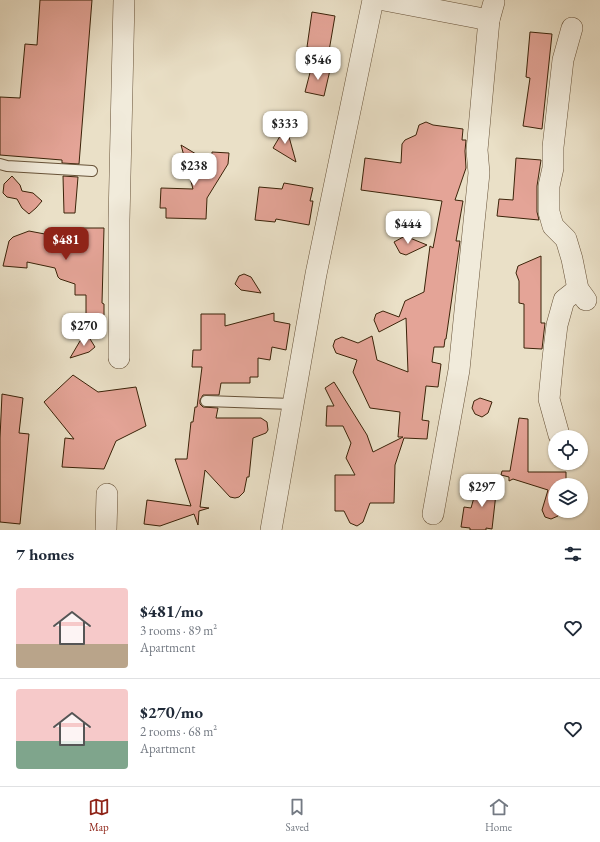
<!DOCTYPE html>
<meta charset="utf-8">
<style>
:root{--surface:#fff;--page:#f2f2f3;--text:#1f2937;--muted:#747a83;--line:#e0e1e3;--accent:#8f2418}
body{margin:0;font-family:"EB Garamond",serif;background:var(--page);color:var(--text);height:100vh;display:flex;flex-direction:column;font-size:15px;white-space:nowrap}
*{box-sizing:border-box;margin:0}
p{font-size:13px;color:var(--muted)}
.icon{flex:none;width:22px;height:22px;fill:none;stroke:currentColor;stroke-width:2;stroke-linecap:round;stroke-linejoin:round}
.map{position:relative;height:530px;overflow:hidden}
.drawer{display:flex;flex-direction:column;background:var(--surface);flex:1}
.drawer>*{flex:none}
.buttons{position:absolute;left:548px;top:430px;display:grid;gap:8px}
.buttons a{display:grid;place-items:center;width:40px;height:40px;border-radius:50%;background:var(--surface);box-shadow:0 1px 3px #0004;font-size:20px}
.price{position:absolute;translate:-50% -34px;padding:0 9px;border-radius:8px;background:#fff;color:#222;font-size:13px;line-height:26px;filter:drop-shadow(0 1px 2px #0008)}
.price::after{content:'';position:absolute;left:50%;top:24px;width:12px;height:9px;margin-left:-6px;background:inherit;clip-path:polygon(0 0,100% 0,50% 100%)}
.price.on{background:var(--accent);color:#fff}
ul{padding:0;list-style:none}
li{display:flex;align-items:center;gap:12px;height:100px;padding:0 16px}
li+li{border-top:1px solid var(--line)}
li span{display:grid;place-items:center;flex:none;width:112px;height:80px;border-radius:4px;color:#555}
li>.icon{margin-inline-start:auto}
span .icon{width:48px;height:48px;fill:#fffc;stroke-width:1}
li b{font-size:17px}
h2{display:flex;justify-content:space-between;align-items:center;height:48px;padding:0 16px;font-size:17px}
.tab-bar{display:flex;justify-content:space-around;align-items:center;height:56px;border-top:1px solid var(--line);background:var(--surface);font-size:11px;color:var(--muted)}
.tab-bar a{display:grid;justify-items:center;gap:2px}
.tab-bar .on{color:var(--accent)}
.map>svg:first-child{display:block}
.building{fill:#e4a497;stroke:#3b2309}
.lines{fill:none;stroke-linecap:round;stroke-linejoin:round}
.service-casing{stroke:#675238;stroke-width:12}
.minor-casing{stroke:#675238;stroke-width:22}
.service{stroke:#f1ebdb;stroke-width:10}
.minor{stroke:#f1ebdb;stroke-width:21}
</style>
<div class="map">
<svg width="600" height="530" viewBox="0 0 600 530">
<rect width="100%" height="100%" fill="#eae0c7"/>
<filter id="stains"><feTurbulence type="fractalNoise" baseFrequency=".005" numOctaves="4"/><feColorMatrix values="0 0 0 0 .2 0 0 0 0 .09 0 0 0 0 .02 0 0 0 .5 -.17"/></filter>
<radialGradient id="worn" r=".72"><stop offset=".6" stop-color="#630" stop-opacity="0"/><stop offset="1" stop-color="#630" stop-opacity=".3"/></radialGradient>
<g class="building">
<polygon points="40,0 92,0 79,164 62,163 62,160 0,155 0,97 20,98 25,44 37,45"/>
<polygon points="312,12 335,16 329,51 307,47"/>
<polygon points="530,32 552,34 542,129 523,126 530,78 526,77"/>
<polygon points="312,65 330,70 324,96 305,92"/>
<polygon points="426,122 433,125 463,129 462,140 466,140 465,151 466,168 455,200 463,201 456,241 460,241 446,339 445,339 444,347 434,347 432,362 441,364 438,387 426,386 422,420 429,421 427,439 404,438 395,465 394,503 370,503 363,522 357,526 350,523 344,511 335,511 335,475 355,475 346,458 351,443 343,426 326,426 327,406 334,406 325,388 334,382 367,435 373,452 403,437 398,437 400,412 370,408 353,372 357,360 336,353 333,346 335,340 342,337 358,343 372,336 377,360 408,372 406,318 379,332 374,320 376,314 383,311 399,317 405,301 424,292 430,246 433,248 442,201 361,190 365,158 401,163 402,144 405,140 416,135 419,125"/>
<polygon points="286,126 296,162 273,148"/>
<polygon points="181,145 211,163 212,152 229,153 228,164 207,198 206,219 166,218 166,208 160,208 161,188 193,189"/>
<polygon points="516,158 541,160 537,186 537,212 539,220 497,216 499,199 513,200"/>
<polygon points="12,176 20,185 22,191 33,193 42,201 36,208 29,214 22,208 17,199 7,197 3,193 4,184"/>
<polygon points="63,176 78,177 75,213 64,213"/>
<polygon points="284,183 313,188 310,201 313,201 309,225 276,219 275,222 255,220 259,187 282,189"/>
<polygon points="81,228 104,228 102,303 104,304 104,318 86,317 86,295 75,295 75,284 60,279 58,277 55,268 27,262 27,268 3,266 9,241 13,237 29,231 71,239 71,236 81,236"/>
<polygon points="405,236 427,245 406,255 400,253 394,242"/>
<polygon points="541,256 541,323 545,323 542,349 524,348 524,304 519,303 519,281 516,273 518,266"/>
<polygon points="244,274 251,277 261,293 241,290 235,284 239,276"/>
<polygon points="274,313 274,321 290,324 286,350 272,347 270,360 258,358 258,377 250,377 250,383 221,383 219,395 203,395 200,400 200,404 203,407 218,408 216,418 261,418 267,422 268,430 266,433 253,438 249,477 247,477 244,492 239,497 235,498 230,497 205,470 200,507 209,508 199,511 198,525 194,514 160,526 144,524 147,500 191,506 175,459 187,459 191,422 193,422 195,407 197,407 202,367 192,367 193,350 201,350 201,314 225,314 225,326"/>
<polygon points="87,334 95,347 89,352 70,358 80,341"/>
<polygon points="73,375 98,392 136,387 146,426 116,441 104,469 62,467 65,438 74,439 44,402"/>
<polygon points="2,394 23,398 19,433 29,434 20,524 0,522 0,438"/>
<polygon points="480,398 492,402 488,413 482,417 475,414 472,408 474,401"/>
<polygon points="519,418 528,419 528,472 566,472 566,485 555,485 555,511 559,511 558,516 551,519 545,517 542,510 548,490 513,479 509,481 509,477 501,475 502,471 510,471"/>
<polygon points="498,476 492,529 486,528 486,530 470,530 470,528 461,527 464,507 471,508 477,487"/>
</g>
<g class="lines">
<g class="service-casing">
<g id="service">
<polyline points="0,164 7,166 92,171"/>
<polyline points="206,401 293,404"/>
</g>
</g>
<g class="minor-casing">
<g id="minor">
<polyline points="384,0 489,20"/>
<polyline points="572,28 563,60 553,147 553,168 549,186 549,212 553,226 566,239 572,259 578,289 586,300"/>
<polyline points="119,358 119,220 124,0"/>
<polyline points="559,435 549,399 553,358 557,325 564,300 578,289"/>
<polyline points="433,514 459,370 479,173 477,150 489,20 494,2"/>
<polyline points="106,530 107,494"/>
<polyline points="271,530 316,274 373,0"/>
</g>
</g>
<use href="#service" class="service"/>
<use href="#minor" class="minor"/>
</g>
<rect width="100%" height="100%" filter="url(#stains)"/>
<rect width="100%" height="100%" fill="url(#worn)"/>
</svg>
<div class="buttons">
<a><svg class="icon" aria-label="locate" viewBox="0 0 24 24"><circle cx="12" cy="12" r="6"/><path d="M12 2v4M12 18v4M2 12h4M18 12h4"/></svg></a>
<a><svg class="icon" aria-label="layers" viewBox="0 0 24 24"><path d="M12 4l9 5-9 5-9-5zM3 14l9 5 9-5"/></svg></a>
</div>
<b class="price" style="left:318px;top:81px">$546</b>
<b class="price" style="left:285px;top:145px">$333</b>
<b class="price" style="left:194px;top:187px">$238</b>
<b class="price" style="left:408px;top:245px">$444</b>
<b class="price on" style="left:66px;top:261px">$481</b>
<b class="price" style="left:84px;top:347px">$270</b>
<b class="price" style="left:482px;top:508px">$297</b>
</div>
<section class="drawer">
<h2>7 homes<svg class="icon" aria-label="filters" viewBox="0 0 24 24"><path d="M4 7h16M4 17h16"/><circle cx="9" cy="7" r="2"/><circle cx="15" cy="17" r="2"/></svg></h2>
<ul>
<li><span style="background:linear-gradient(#f6c9c9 70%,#b9a48a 0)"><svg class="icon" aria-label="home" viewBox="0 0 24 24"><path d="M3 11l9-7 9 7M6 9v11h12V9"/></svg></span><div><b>$481/mo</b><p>3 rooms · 89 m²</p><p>Apartment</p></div><svg class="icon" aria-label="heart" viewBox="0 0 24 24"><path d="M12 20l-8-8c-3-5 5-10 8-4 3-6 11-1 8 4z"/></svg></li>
<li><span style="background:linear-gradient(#f6c9c9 65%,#7fa58c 0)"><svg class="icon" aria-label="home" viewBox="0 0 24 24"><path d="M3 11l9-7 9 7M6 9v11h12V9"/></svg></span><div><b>$270/mo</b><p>2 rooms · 68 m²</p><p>Apartment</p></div><svg class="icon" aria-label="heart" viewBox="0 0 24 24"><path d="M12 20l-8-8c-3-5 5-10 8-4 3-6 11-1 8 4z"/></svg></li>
</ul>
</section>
<nav class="tab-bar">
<a class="on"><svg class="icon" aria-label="map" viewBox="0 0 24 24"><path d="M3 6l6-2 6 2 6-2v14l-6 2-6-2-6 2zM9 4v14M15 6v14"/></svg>Map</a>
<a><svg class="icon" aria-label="saved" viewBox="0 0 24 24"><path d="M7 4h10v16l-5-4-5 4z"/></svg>Saved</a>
<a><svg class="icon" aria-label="home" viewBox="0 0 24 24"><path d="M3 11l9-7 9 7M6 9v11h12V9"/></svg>Home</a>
</nav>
